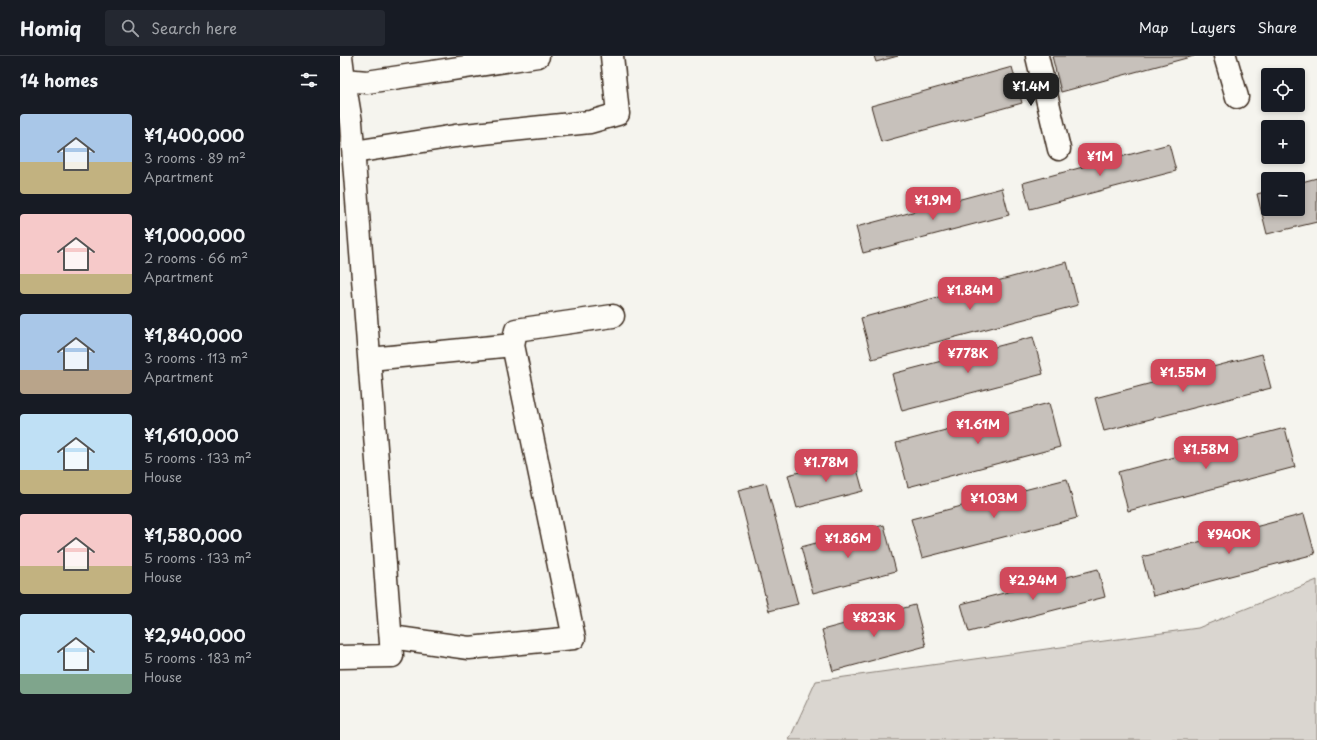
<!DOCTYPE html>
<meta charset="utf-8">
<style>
:root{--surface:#171b24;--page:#242831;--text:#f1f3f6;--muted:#9ea1a6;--line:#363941;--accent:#d1495b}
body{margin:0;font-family:"Playpen Sans",sans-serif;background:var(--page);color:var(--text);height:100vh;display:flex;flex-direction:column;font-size:15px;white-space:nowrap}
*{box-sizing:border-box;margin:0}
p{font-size:13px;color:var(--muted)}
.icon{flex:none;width:22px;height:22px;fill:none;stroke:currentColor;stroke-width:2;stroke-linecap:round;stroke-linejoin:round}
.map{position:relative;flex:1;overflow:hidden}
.details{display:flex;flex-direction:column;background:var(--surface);width:340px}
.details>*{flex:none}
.controls{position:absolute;left:921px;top:12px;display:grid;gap:8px}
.controls a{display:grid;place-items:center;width:44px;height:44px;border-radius:4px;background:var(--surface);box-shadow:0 2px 6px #0003;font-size:20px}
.price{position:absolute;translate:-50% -34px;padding:0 9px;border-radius:8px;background:var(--accent);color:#fff;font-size:13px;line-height:26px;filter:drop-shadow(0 1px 2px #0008)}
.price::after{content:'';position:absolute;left:50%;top:24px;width:12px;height:9px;margin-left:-6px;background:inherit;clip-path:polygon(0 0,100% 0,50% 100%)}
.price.active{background:#222;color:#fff}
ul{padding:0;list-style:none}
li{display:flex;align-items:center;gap:12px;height:100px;padding:0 20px}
li span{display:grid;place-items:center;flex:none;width:112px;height:80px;border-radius:4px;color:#555}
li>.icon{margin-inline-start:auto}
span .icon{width:48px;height:48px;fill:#fffc;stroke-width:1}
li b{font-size:17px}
h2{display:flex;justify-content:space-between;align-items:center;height:48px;padding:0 20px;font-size:17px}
header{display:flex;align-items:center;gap:24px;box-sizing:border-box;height:56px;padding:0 20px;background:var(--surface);border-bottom:1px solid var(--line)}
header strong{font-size:19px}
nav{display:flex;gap:22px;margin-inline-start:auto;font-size:14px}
.search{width:280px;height:36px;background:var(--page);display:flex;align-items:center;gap:10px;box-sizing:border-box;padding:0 14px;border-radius:4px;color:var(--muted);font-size:15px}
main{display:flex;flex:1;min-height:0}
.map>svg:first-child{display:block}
.green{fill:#dad6d0;stroke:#8a8077}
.building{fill:#c7c1bb;stroke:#3b2a1e}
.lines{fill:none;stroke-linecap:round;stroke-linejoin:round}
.minor-casing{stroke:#3b2a1e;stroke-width:25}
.minor{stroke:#fdfcf7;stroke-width:22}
</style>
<header>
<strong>Homiq</strong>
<div class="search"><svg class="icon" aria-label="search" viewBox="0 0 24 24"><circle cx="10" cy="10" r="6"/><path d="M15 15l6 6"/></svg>Search here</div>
<nav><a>Map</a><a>Layers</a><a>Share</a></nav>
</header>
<main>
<section class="details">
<h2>14 homes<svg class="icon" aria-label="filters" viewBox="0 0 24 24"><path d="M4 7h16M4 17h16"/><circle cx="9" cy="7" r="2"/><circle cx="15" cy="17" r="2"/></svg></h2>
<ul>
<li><span style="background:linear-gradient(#a9c7e8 60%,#c2b280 0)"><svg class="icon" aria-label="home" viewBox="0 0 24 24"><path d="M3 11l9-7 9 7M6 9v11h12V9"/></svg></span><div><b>¥1,400,000</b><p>3 rooms · 89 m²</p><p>Apartment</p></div></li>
<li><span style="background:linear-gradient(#f6c9c9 75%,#c2b280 0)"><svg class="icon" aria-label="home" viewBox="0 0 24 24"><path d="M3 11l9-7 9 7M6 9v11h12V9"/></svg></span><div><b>¥1,000,000</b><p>2 rooms · 66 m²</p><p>Apartment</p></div></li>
<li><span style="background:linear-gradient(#a9c7e8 70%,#b9a48a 0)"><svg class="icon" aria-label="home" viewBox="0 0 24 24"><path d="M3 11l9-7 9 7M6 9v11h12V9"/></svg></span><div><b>¥1,840,000</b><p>3 rooms · 113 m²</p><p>Apartment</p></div></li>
<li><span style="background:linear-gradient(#bfe0f5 70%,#c2b280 0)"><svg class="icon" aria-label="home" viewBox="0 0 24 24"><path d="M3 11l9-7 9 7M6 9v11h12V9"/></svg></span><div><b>¥1,610,000</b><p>5 rooms · 133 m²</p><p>House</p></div></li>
<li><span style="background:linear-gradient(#f6c9c9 65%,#c2b280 0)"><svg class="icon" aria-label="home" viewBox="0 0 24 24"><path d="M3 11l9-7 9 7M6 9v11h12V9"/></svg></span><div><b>¥1,580,000</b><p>5 rooms · 133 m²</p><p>House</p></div></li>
<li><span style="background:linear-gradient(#bfe0f5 75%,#7fa58c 0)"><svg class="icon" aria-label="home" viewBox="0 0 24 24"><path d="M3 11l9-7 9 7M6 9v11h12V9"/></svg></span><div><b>¥2,940,000</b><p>5 rooms · 183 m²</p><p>House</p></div></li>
</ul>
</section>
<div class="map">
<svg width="977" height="684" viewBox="0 0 977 684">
<rect width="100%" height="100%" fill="#f5f4ee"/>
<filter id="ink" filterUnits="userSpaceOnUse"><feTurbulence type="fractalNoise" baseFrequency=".025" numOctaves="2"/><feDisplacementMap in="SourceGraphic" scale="8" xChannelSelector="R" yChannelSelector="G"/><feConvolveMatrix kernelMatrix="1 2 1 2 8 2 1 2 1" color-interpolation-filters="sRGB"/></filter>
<g filter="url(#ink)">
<polygon class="green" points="977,524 977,684 449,684 476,625 858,572"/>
<g class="building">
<polygon points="534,0 558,0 536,6"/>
<polygon points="712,0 854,0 721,36"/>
<polygon points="672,11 682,47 541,86 531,50"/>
<polygon points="829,88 836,115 690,153 683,127"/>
<polygon points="977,122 977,166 927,178 917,138 928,135 928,153 958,153 958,127"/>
<polygon points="662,132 669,159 523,197 516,171"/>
<polygon points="727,206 738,249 532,303 521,262"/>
<polygon points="693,281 703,318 562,355 552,318"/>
<polygon points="922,298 931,332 764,375 755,342"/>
<polygon points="709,347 720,391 568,431 556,387"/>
<polygon points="945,372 955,411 788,455 778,416"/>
<polygon points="514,402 523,435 457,452 448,419"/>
<polygon points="727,423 737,462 582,502 571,463"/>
<polygon points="426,427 458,548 429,555 398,434"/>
<polygon points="964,458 975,498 813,540 802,501"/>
<polygon points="544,469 556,515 473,537 461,491"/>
<polygon points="758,513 765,541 629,576 621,548"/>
<polygon points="575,549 586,590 493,615 482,574"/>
</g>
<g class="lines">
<g class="minor-casing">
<g id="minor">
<polyline points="697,0 719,93"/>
<polyline points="885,0 897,41"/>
<polyline points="0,25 4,24 1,0"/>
<polyline points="14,96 115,80 250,66 278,58 272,0"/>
<polyline points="173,289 176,274 273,260"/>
<polyline points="30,303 173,289 234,582 129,592 51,581"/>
<polyline points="0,601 52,600 11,66 4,24 27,26 198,0"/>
</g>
</g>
<use href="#minor" class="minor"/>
</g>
</g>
</svg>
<div class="controls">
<a><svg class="icon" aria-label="locate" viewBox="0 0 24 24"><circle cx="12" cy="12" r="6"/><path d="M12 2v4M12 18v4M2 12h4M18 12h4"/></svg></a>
<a>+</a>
<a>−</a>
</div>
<b class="price active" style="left:691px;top:51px">¥1.4M</b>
<b class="price" style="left:760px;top:121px">¥1M</b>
<b class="price" style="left:593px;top:165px">¥1.9M</b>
<b class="price" style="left:630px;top:255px">¥1.84M</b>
<b class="price" style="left:628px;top:318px">¥778K</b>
<b class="price" style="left:843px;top:337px">¥1.55M</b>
<b class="price" style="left:638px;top:389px">¥1.61M</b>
<b class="price" style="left:866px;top:414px">¥1.58M</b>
<b class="price" style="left:486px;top:427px">¥1.78M</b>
<b class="price" style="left:654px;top:463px">¥1.03M</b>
<b class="price" style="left:889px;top:499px">¥940K</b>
<b class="price" style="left:508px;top:503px">¥1.86M</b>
<b class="price" style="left:693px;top:545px">¥2.94M</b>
<b class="price" style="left:534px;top:582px">¥823K</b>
</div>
</main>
